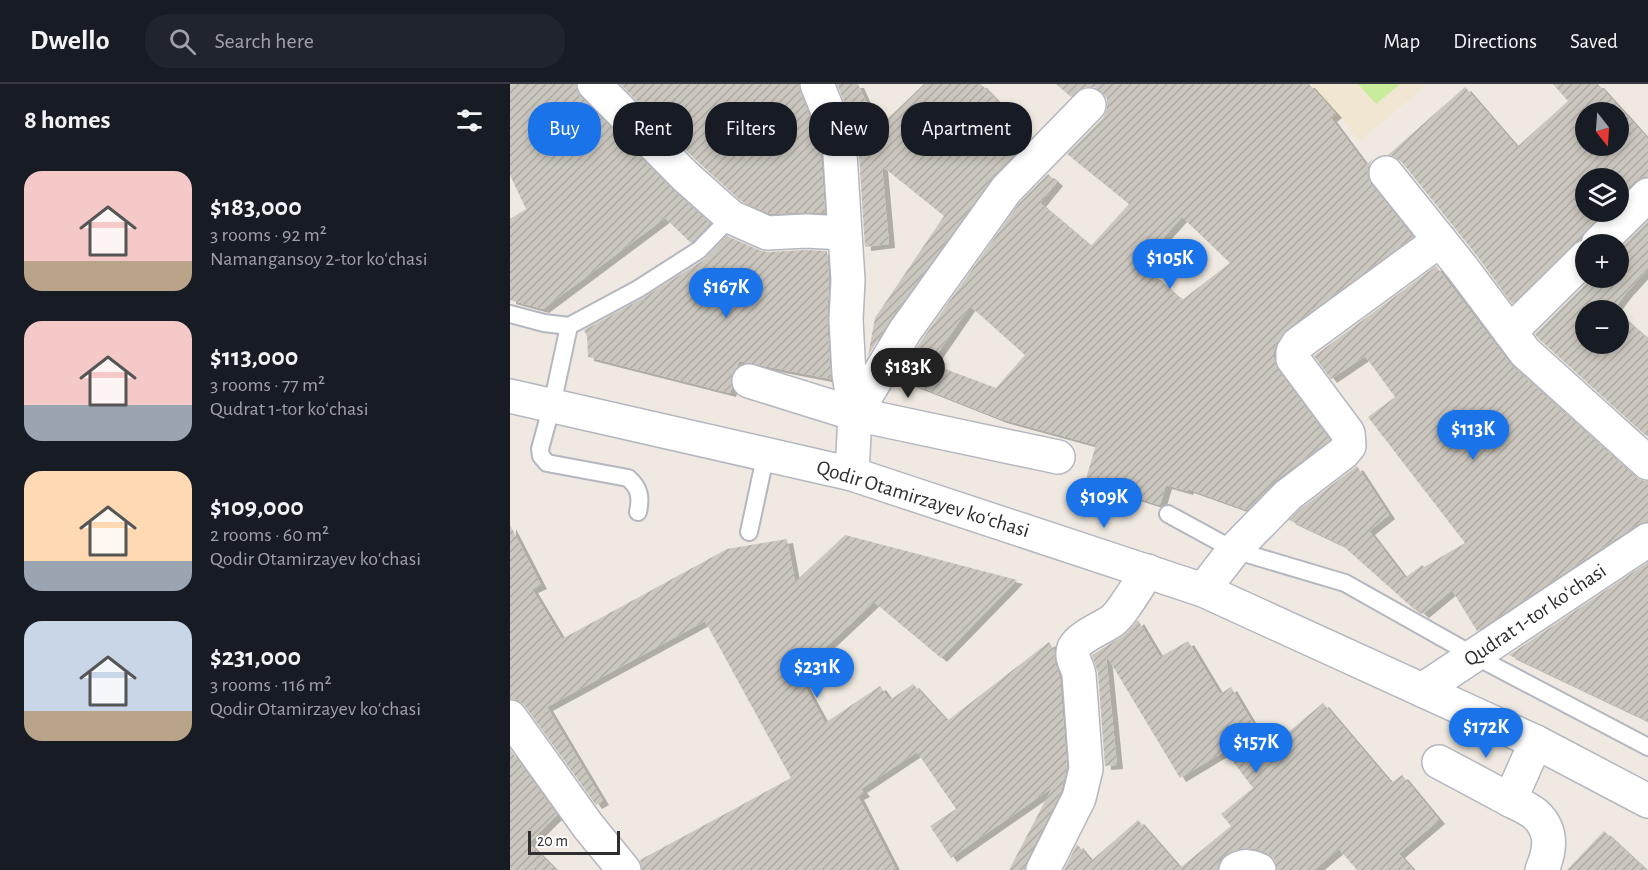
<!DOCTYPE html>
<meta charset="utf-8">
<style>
:root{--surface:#171b24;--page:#20242c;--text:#f1f3f6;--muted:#9ea1a6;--line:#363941;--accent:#1a73e8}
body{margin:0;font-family:"Alegreya Sans",sans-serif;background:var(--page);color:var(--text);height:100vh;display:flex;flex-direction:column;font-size:22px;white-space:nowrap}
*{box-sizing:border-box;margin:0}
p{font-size:20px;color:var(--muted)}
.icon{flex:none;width:33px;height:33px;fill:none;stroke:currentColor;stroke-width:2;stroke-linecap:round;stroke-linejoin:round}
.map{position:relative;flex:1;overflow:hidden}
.drawer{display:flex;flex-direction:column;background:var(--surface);width:510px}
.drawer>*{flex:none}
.banner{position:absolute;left:18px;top:18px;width:570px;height:54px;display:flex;gap:12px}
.needle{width:39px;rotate:163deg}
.buttons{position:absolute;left:1065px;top:18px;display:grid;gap:12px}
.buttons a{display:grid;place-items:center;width:54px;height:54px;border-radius:50%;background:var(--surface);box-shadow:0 3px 9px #0003;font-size:30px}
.scale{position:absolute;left:18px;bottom:15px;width:92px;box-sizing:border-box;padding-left:6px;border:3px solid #2e2e2e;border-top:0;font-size:16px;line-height:21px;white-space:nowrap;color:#2e2e2e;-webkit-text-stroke:4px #fff;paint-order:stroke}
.price{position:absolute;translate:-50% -51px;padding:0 14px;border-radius:21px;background:var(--accent);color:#fff;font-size:20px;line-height:39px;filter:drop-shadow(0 2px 3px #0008)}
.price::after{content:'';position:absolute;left:50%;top:36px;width:18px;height:14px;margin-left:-9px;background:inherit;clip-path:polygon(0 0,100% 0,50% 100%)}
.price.current{background:#222;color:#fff}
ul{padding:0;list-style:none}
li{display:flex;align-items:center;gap:18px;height:150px;padding:0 24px}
li span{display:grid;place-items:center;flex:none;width:168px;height:120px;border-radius:18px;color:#555}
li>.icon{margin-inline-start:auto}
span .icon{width:72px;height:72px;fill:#fffc;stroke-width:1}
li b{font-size:26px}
h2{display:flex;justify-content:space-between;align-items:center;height:72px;padding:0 24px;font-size:26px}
.tag{padding:0 21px;border-radius:24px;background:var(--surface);box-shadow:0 3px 9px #0003;font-size:21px;line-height:54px}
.tag.current{background:var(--accent);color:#fff}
header{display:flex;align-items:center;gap:36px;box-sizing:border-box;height:84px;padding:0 30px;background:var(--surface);border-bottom:2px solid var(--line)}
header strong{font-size:28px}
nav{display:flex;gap:33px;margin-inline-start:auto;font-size:21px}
.search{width:420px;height:54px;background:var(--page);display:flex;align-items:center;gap:15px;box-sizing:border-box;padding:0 21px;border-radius:24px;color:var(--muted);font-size:22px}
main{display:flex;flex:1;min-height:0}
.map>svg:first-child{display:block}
.education{fill:#f0e6d1}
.pitch{fill:#c9ec9a}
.building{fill:url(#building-hatch);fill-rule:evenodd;filter:url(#shadow)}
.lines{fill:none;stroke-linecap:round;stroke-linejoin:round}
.service-casing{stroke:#b4b7c1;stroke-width:20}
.minor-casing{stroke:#b4b7c1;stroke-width:36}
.secondary-casing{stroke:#b4b7c1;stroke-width:36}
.service{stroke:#fff;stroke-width:16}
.minor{stroke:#fff;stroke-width:33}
.secondary{stroke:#fff;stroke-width:33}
.labels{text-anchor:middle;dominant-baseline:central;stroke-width:6;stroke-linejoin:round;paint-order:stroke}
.street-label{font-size:21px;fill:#2e2e2e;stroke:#fff}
</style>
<header>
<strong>Dwello</strong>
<div class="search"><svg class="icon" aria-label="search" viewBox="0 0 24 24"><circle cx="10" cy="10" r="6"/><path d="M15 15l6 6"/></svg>Search here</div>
<nav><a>Map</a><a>Directions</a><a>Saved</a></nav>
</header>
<main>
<section class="drawer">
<h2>8 homes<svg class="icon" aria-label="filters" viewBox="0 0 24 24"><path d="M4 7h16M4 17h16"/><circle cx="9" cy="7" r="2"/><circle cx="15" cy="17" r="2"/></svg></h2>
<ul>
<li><span style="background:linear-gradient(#f6c9c9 75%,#b9a48a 0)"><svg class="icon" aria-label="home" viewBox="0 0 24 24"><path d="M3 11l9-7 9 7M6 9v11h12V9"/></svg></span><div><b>$183,000</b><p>3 rooms · 92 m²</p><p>Namangansoy 2-tor koʻchasi</p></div></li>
<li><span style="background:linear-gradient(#f6c9c9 70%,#9aa5b1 0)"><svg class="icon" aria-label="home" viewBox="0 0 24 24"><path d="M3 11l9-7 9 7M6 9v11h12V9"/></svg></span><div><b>$113,000</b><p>3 rooms · 77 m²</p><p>Qudrat 1-tor koʻchasi</p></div></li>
<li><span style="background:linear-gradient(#ffd9b3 75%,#9aa5b1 0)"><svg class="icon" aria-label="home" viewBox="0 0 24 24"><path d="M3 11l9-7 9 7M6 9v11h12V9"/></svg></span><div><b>$109,000</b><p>2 rooms · 60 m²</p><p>Qodir Otamirzayev koʻchasi</p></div></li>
<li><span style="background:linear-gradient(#c9d6e8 75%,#b9a48a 0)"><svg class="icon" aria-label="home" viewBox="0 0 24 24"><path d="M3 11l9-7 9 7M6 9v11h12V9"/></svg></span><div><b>$231,000</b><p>3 rooms · 116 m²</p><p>Qodir Otamirzayev koʻchasi</p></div></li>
</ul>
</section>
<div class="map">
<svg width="1138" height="786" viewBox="0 0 1138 786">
<defs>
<pattern id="building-hatch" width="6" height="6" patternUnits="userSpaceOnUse" patternTransform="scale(1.5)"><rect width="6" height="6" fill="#cbc7bf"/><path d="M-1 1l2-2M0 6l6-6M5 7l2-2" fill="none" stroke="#afaba4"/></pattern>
<filter id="shadow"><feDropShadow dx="6" dy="4" stdDeviation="0" flood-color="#0004"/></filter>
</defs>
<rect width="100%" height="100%" fill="#efe9e1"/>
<polygon class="education" points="705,0 918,0 849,57 830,33 773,79"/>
<polygon class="pitch" points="848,0 890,0 866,20"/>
<g class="building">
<polygon points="0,0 66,0 66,5 71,13 162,105 200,139 181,159 155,134 33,225 0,216 0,135 16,125 0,91"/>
<polygon points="110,0 289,0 290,7 310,59 315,129 295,128 261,130 231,117 188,78"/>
<polygon points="327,0 348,0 368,44 414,0 471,0 494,24 477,41 508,66 481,95 380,236 358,272 365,234 434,132 372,82 379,160 355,163 348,54"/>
<path d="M546,0H799L826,30L821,34L856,81L863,75L858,83L857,91L861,100L903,153L777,245L767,258L764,267V275L768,286L820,356L766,396L737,426L678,405L677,407L656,401L650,421L575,398L586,361L491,335L395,297L404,274H401L411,257L510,118L538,90L547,98L530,119L581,162L619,120L557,70L593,34L597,25V15L592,8L584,3H575L566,8L561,13ZM672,133L720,179L672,216L630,180ZM460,222L515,271L486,304L406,274L425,273Z"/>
<path d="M1043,0H1088L1138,55V93H1133L1125,97L1108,114V94H1076V128H1094L1075,147L1070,156L1063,160L1002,220L968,173L891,77L883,72L878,71L955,3L1007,63L1058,17ZM1076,28H1108V62H1076Z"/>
<polygon points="1138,137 1138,185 1116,209 1104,225 1105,226 1076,226 1076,260 1108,260 1108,229 1138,255 1138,348 1135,351 1029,255 1025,250 1082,194 1108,194 1108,166"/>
<polygon points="217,152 249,166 257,168 296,166 317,167 319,196 317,237 321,295 229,277 227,283 221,292 222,303 220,309 78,273 77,252 74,246 133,214 195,175"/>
<polygon points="926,182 1002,282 1125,393 1134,397 1138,397 1138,437 1128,440 967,547 942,506 913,530 906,524 905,526 832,461 779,436 790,425 847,382 879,431 859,447 895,494 912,481 914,483 955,459 858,333 885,313 855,272 821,295 804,272"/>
<polygon points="0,441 31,501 22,505 52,555 217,465 277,455 285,498 335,451 507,496 431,574 364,518 288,589 315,639 370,602 380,616 403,600 437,637 539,558 544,566 545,578 550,594 557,683 551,708 516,778 514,786 499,786 542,704 441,774 420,742 446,725 407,668 351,705 354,709 348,712 386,786 132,786 130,776 281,694 195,537 37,623 93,717 86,721 15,622 8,616 0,615"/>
<polygon points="1138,478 1138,637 999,571"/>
<polygon points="628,536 650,573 678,557 710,610 721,603 758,665 813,619 881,699 892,691 929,736 889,770 903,786 847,786 829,765 804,786 767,786 764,775 757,769 747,765 737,764 726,766 717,770 710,776 707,786 554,786 567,760 581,777 628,736 670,784 721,742 711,730 743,704 715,667 670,694 596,571 607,681 595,682 588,589 582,571 614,551"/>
<polygon points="0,665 47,731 19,759 46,786 0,786"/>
<polygon points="1094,747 1136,786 1057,786"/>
</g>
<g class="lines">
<g class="service-casing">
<g id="service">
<path d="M0,230L34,239L59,242L42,321L30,365L31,372L37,379L118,394C130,404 131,414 128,428"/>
<polyline points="59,242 128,205 189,166 221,133"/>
<polyline points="658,430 724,466 835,499 963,571 1138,663"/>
<polyline points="239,448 256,369"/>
</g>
</g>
<g class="minor-casing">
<g id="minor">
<polyline points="84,0 175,92 221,133 257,149 296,147 334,149"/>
<polyline points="307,0 329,55 338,196 336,236 339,290 345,330 342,390"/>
<polyline points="876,89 953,185 1015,268 1138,379"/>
<polyline points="1088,160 1138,111"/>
<polyline points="1000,248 1076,173"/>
<polyline points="239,297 345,330 548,373"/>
<polyline points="345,330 395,247 496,106 579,21"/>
<polyline points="693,506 724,466 778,411 833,369 839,362 838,349 783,275 783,268 788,260 930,156"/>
<polyline points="912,606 1138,456"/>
<polyline points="0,633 78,742 114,786"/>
<path d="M1026,658L1000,716C1008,720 1018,724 1025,730C1043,746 1041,765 1032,786"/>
<polyline points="929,678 1000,716"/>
<path d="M533,786L569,714L576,685L569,591C568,583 560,573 564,564C569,553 592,544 602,537C612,530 630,498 638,487"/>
<path d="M726,786C735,781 740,782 749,786"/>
</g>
</g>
<g class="secondary-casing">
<polyline id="secondary" points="0,312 342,390 693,506 1026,658 1138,717"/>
</g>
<use href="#service" class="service"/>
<use href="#minor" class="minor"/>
<use href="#secondary" class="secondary"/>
</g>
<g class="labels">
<g class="street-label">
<text transform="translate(413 415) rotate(17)">Qodir Otamirzayev koʻchasi</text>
<text transform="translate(1025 531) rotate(-34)">Qudrat 1-tor koʻchasi</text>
</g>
</g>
</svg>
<div class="buttons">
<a><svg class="needle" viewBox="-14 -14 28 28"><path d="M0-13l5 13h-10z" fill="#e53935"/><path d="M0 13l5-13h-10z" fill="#9ea1a6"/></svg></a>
<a><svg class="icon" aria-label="layers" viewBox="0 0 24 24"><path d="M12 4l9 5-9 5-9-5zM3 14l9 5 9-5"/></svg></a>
<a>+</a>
<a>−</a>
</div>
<div class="scale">20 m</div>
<b class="price" style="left:660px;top:206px">$105K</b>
<b class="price" style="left:216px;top:235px">$167K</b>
<b class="price current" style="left:398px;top:315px">$183K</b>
<b class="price" style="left:963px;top:377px">$113K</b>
<b class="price" style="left:594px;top:445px">$109K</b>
<b class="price" style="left:307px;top:615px">$231K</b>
<b class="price" style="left:976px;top:675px">$172K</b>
<b class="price" style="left:746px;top:690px">$157K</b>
<div class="banner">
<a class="tag current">Buy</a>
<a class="tag">Rent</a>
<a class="tag">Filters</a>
<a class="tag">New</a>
<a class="tag">Apartment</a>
</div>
</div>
</main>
